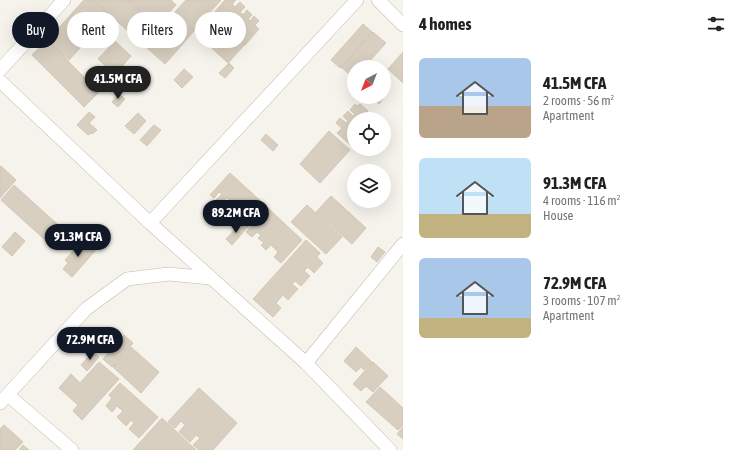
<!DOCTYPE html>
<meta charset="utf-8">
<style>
:root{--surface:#fff;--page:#f6f6f6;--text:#202124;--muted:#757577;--accent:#111827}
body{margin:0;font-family:"Asap Condensed",sans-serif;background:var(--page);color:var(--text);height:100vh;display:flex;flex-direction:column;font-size:15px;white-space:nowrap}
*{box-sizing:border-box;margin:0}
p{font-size:13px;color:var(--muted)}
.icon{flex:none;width:22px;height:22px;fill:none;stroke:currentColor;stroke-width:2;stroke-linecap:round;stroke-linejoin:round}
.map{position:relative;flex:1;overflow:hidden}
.sheet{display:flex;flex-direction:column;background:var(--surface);width:340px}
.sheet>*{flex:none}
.guide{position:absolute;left:12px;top:12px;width:331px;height:36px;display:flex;gap:8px}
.needle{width:26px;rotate:222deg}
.controls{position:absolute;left:347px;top:60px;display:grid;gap:8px}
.controls a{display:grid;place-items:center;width:44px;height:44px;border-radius:50%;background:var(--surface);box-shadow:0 4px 16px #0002;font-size:20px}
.price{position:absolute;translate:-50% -34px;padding:0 9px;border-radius:14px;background:var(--accent);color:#fff;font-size:13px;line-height:26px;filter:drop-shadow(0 1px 2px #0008)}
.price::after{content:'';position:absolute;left:50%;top:24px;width:12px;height:9px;margin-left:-6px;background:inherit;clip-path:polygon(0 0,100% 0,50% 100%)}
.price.current{background:#222;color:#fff}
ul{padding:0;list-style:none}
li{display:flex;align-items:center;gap:12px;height:100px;padding:0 16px}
li span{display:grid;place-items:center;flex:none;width:112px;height:80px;border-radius:6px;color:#555}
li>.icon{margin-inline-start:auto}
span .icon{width:48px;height:48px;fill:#fffc;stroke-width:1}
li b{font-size:17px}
h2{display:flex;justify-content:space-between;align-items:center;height:48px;padding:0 16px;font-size:17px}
.pill{padding:0 14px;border-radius:18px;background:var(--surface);box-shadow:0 4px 16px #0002;font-size:14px;line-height:36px}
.pill.current{background:var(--accent);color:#fff}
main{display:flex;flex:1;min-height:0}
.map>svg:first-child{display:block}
.building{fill:#d8cfc1;stroke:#d3c7b4}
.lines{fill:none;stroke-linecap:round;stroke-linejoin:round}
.minor-casing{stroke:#c2bbae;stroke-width:14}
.minor{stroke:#fff;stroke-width:13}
</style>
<main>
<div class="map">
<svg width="403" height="450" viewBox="0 0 403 450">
<rect width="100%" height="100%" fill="#f6f3ec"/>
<g class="building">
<polygon points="84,0 93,0 110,15 69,60 47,41"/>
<polygon points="94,0 128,0 157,26 142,44"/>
<polygon points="129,0 171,0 176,5 157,25"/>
<polygon points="186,0 221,0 194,30 175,12"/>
<polygon points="225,0 236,0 232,4 235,7 240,2 245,7 240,12 243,15 247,10 252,15 248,19 250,21 254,16 259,21 255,25 259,29 245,45 212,15"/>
<polygon points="174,13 194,31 165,64 145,46"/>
<polygon points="363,24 372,32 340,68 331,60"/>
<polygon points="226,27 245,44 228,63 204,41 210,34 215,39"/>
<polygon points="373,32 386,43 364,67 354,67 354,78 341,67"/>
<polygon points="47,40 99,92 84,107 32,55"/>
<polygon points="115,41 131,56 109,81 102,74 108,68 98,59"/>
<polygon points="403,52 403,83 388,69"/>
<polygon points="373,60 380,67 367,67"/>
<polygon points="229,63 234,68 225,78 219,73"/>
<polygon points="184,69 193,77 182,88 174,80"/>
<polygon points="119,94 125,99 118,107 112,102"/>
<polygon points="384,95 385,96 379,104 372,97 384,97"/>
<polygon points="355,104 357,106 360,104 368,111 366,114 372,119 354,119 354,148 337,133 342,128 336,123 340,118 346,123 348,121 343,116 348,111 353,116 355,114 350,110"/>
<polygon points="89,112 95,117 89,123 97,130 92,134 91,133 88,135 77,125"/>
<polygon points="138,113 146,121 134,134 125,126"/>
<polygon points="154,125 161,130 147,146 140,140"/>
<polygon points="329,131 350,150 320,183 300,164"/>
<polygon points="266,134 278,145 273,151 261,140"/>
<polygon points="1,166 16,180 0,198 0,167"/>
<polygon points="230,173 266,206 247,228 223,207 229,200 227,197 221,204 216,200 222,194 219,192 214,198 210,195"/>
<polygon points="14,185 67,233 54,248 1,200"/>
<polygon points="331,196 366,228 352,244 316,212"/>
<polygon points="307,205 342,237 326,254 291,222"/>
<polygon points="268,208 302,240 281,263 274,257 278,252 271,245 266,250 261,245 264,243 258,238 261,235 257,232 252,237 246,232"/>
<polygon points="240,224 246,229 232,245 226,239"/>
<polygon points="15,232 25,241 12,256 2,247"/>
<polygon points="83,240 95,251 72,277 63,269 68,263 65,260"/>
<polygon points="306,240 320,253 317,257 323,263 314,273 308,267 304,271 310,276 301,286 295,281 292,284 298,289 288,300 283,295 276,303 281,308 273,317 253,299"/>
<polygon points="378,247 385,252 377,262 371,257"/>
<polygon points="124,335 133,343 112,367 103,359"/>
<polygon points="131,347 159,372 141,393 113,367"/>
<polygon points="356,347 372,362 364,370 361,367 356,372 344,361"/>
<polygon points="93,352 99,357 87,371 81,365"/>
<polygon points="99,362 119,379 82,420 73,411 78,405 59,388 71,374 80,383"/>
<polygon points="373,362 388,376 373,392 366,386 361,391 353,384"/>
<polygon points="120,383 158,417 139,438 129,429 134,423 131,420 126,426 117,417 123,411 117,406 112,412 106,406 112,398 109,395"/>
<polygon points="380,387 403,408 403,425 398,430 366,402"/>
<polygon points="199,388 237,423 213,450 199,450 193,445 200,438 196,435 190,442 179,432 185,425 181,421 175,428 168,422"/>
<polygon points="162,418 196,450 133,450"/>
<polygon points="4,425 23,442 15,450 0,450 0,429"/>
<polygon points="403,427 403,439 397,434"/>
<polygon points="23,445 29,450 19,450"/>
</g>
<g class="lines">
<g class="minor-casing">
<g id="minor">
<polyline points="378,0 403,25"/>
<polyline points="0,70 64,0"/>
<polyline points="0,81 150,223 306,363 390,450"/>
<polyline points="150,223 357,0"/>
<polyline points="306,363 403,244"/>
<polyline points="8,395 72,450"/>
<polyline points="0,403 86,309 127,279 169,274 210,278"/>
</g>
</g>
<use href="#minor" class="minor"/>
</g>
</svg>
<div class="controls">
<a><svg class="needle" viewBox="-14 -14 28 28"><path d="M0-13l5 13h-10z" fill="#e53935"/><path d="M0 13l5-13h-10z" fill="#757577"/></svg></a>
<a><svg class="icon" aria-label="locate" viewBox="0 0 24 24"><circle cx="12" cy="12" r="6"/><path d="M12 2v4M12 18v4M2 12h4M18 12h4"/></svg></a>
<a><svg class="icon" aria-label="layers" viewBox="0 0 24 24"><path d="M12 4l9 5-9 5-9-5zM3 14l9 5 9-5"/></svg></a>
</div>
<b class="price current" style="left:118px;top:100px">41.5M CFA</b>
<b class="price" style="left:236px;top:234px">89.2M CFA</b>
<b class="price" style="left:78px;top:258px">91.3M CFA</b>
<b class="price" style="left:90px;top:361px">72.9M CFA</b>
<div class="guide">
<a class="pill current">Buy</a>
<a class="pill">Rent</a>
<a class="pill">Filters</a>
<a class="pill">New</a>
</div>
</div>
<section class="sheet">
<h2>4 homes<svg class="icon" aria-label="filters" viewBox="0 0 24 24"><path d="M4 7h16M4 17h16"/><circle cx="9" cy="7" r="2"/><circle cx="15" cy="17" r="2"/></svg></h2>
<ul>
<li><span style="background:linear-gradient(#a9c7e8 60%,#b9a48a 0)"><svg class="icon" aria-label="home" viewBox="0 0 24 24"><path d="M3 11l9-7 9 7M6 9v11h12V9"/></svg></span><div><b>41.5M CFA</b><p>2 rooms · 56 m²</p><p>Apartment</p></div></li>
<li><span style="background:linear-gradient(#bfe0f5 70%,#c2b280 0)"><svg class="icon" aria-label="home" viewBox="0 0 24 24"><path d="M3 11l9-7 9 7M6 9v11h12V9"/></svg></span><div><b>91.3M CFA</b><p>4 rooms · 116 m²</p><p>House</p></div></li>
<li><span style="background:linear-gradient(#a9c7e8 75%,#c2b280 0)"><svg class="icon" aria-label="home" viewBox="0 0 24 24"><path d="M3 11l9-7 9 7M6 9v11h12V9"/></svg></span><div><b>72.9M CFA</b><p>3 rooms · 107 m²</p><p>Apartment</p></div></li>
</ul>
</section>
</main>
